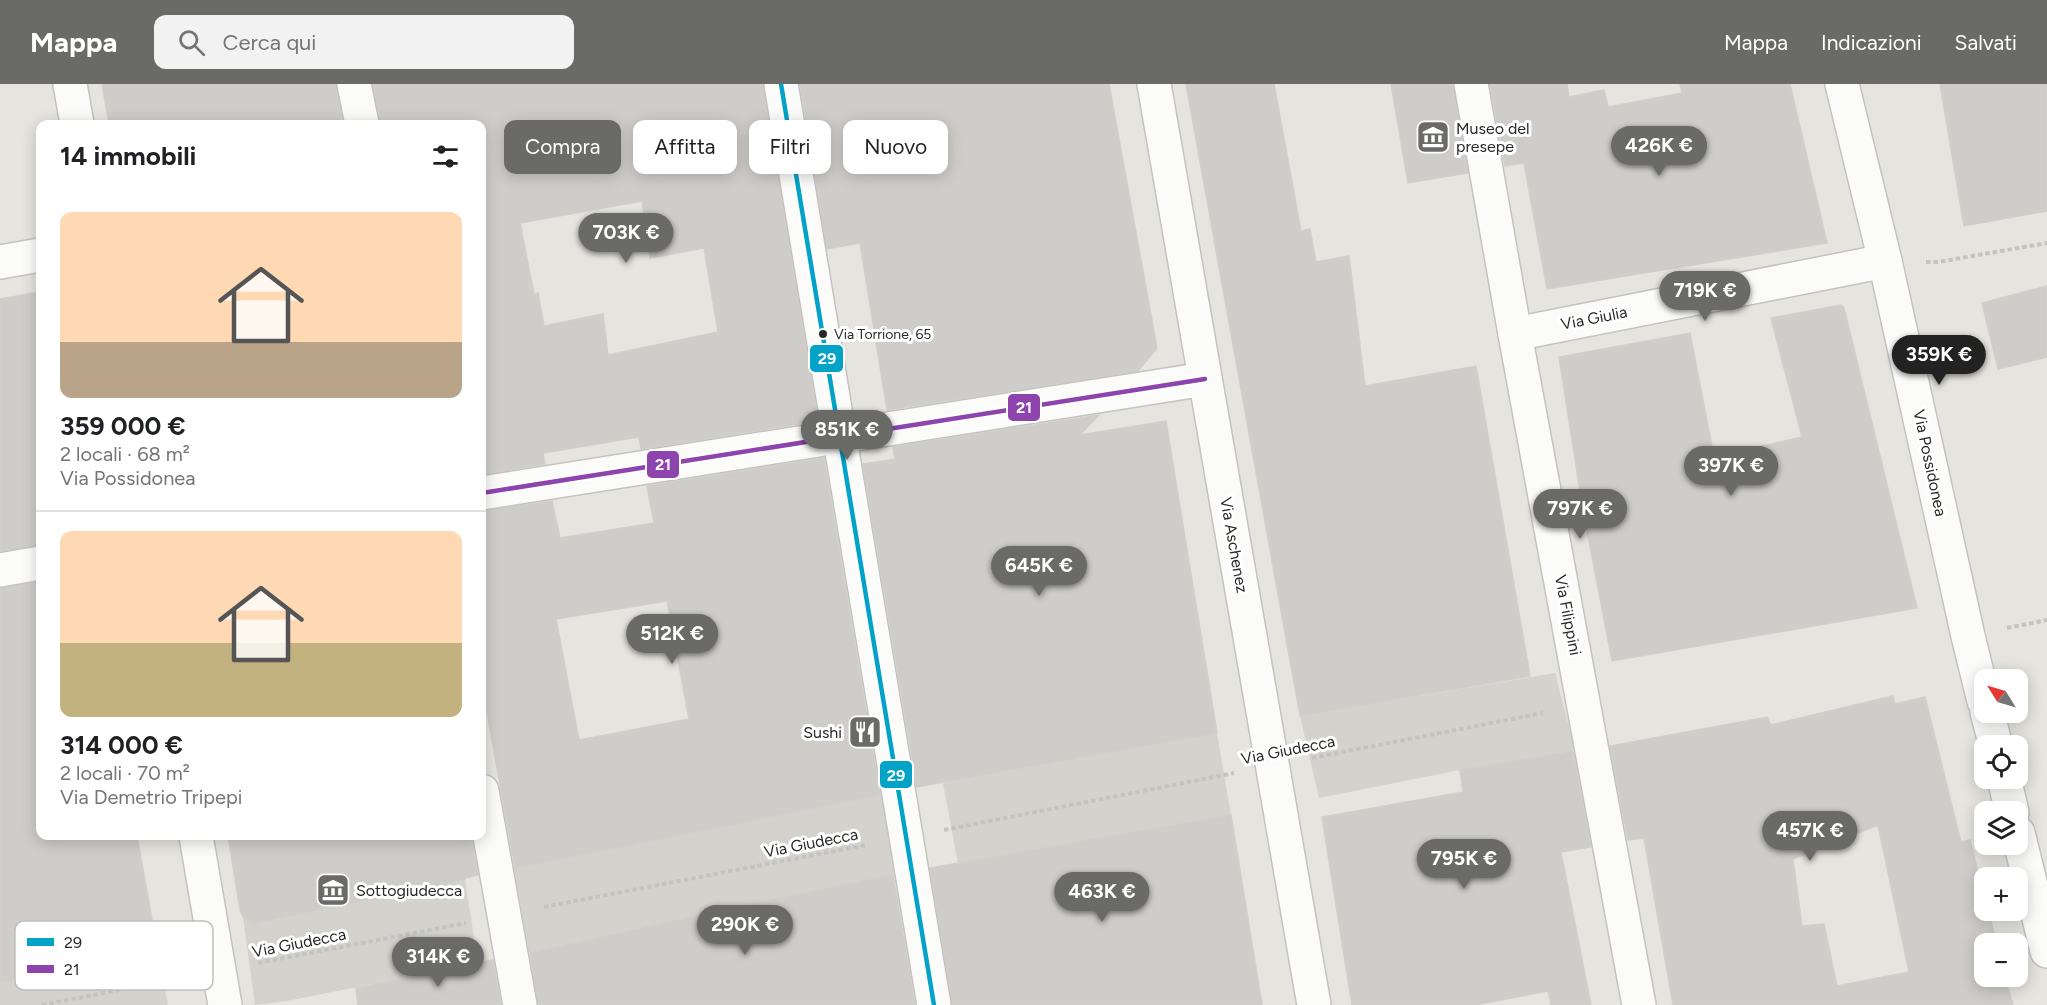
<!DOCTYPE html>
<html lang="it">
<meta charset="utf-8">
<style>
:root{--surface:#fff;--page:#f2f2f2;--text:#202124;--muted:#757577;--line:#e0e0e0;--accent:#6a6a68}
body{margin:0;font-family:Figtree,sans-serif;background:var(--page);color:var(--text);height:100vh;display:flex;flex-direction:column;font-size:22px;white-space:nowrap}
*{box-sizing:border-box;margin:0}
p{font-size:20px;color:var(--muted)}
.icon{flex:none;width:33px;height:33px;fill:none;stroke:currentColor;stroke-width:2;stroke-linecap:round;stroke-linejoin:round}
.map{position:relative;flex:1;overflow:hidden}
.panel{position:absolute;left:36px;top:36px;width:450px;height:720px;display:flex;flex-direction:column;background:var(--surface);border-radius:12px;box-shadow:0 3px 15px #0003}
.panel>*{flex:none}
.guide{position:absolute;left:504px;top:36px;width:570px;height:54px;display:flex;gap:12px}
.needle{width:39px;rotate:307deg}
.tools{position:absolute;left:1974px;top:585px;display:grid;gap:12px}
.tools a{display:grid;place-items:center;width:54px;height:54px;border-radius:12px;background:var(--surface);box-shadow:0 3px 15px #0003;font-size:30px}
.price{position:absolute;translate:-50% -51px;padding:0 14px;border-radius:21px;background:var(--accent);color:#fff;font-size:20px;line-height:39px;filter:drop-shadow(0 2px 3px #0008)}
.price::after{content:'';position:absolute;left:50%;top:36px;width:18px;height:14px;margin-left:-9px;background:inherit;clip-path:polygon(0 0,100% 0,50% 100%)}
.price.current{background:#222;color:#fff}
ul{padding:0;list-style:none}
li{display:grid;align-content:center;gap:12px;height:318px;padding:0 24px}
li+li{border-top:2px solid var(--line)}
li span{display:grid;place-items:center;height:186px;border-radius:12px;color:#555}
li>.icon{margin-inline-start:auto}
span .icon{width:108px;height:108px;fill:#fffc;stroke-width:1}
li b{font-size:26px}
h2{display:flex;justify-content:space-between;align-items:center;height:72px;padding:0 24px;font-size:26px}
.chip{padding:0 21px;border-radius:12px;background:var(--surface);box-shadow:0 3px 15px #0003;font-size:21px;line-height:54px}
.chip.current{background:var(--accent);color:#fff}
header{display:flex;align-items:center;gap:36px;box-sizing:border-box;height:84px;padding:0 30px;background:var(--accent);color:#fff}
header strong{font-size:28px}
nav{display:flex;gap:33px;margin-inline-start:auto;font-size:21px}
.search{width:420px;height:54px;background:var(--page);display:flex;align-items:center;gap:15px;box-sizing:border-box;padding:0 21px;border-radius:12px;color:var(--muted);font-size:22px}
.map>svg:first-child{display:block}
.plaza{fill:#d4d2cc}
.building{fill:#cfcdc9;stroke:#d1cfca;stroke-width:1.5;fill-rule:evenodd}
.lines{fill:none;stroke-linecap:round;stroke-linejoin:round}
.street-casing{stroke:#c4c3c3;stroke-width:36}
.path{stroke:#c4c3c3;stroke-width:4;stroke-dasharray:4.5 3;stroke-linecap:butt}
.street{stroke:#fbfbfa;stroke-width:33}
.bus-1-casing{stroke:#fff;stroke-width:9}
.bus-2-casing{stroke:#fff;stroke-width:9}
.bus-1{stroke:#02a3c6;stroke-width:4.5}
.bus-2{stroke:#8e44ad;stroke-width:4.5}
.bus-dot{fill:#282828;stroke:#fff;stroke-width:2}
.labels{text-anchor:middle;dominant-baseline:central;stroke-width:6;stroke-linejoin:round;paint-order:stroke}
.bus-label{font-size:14px;fill:#282828;stroke:#fff;text-anchor:start}
.poi-label{font-size:16px;fill:#282828;stroke:#fff;text-anchor:start}
.street-label{font-size:16px;fill:#282828;stroke:#fff}
.key{fill:#fff;stroke:#bebebe;stroke-width:1.5}
.key-label{font-size:16px;fill:#282828}
.line-badge{stroke:#fff;stroke-width:2}
.badge-label{font-size:16px;text-anchor:middle;font-weight:bold;fill:#fff}
</style>
<header>
<strong>Mappa</strong>
<div class="search"><svg class="icon" aria-label="search" viewBox="0 0 24 24"><circle cx="10" cy="10" r="6"/><path d="M15 15l6 6"/></svg>Cerca qui</div>
<nav><a>Mappa</a><a>Indicazioni</a><a>Salvati</a></nav>
</header>
<div class="map">
<svg width="2047" height="921" viewBox="0 0 2047 921">
<rect width="100%" height="100%" fill="#e6e4de"/>
<g class="plaza">
<polygon points="1555,589 1575,666 1460,686 1319,714 1300,632"/>
<polygon points="1217,649 1231,731 958,780 943,699"/>
<polygon points="890,709 903,790 732,823 529,869 514,784"/>
<polygon points="465,796 478,879 287,917 255,921 243,833 256,840"/>
<polygon points="158,869 168,921 0,921 0,898"/>
</g>
<g class="building">
<polygon points="102,0 336,0 343,40 109,40"/>
<path d="M373,0H763L818,337L641,365L639,353L543,369L545,380L482,390V40H380ZM642,117L650,174L704,164L718,248L608,271L603,230L544,242L538,209L534,210L520,139Z"/>
<polygon points="800,0 1109,0 1157,264 1138,287 887,326 860,159 827,165"/>
<polygon points="1186,0 1274,0 1301,147 1310,145 1316,178 1349,172 1365,302 1476,282 1530,592 1300,632"/>
<polygon points="1391,0 1453,0 1468,89 1408,99"/>
<polygon points="1490,0 1567,0 1569,13 1604,6 1608,23 1682,9 1680,0 1790,0 1827,159 1547,205 1524,79 1505,82"/>
<polygon points="1940,0 2047,0 2047,127 1964,142"/>
<polygon points="2047,202 2047,273 1998,285 1982,219"/>
<polygon points="40,208 40,461 0,467 0,215"/>
<polygon points="1841,221 1844,224 1917,524 1612,577 1583,426 1559,273 1690,249 1714,373 1802,353 1771,234"/>
<polygon points="1099,331 1080,351 1166,337 1217,649 917,703 863,380 895,375 893,363"/>
<path d="M824,374L880,711L515,784L482,601V427L552,417L560,454L654,439L647,402ZM667,517L689,635L579,656L556,535Z"/>
<polygon points="40,498 40,752 137,752 158,869 0,898 0,504"/>
<path d="M1893,612L1895,620L1925,613L1961,758L1970,756L1984,812V826H1988L1997,860H1984V892H2005L2013,921H1673L1644,754L1628,756L1610,662L1767,633L1771,641ZM1878,741L1909,888L1837,902L1824,840L1802,842L1793,775Z"/>
<polygon points="1573,667 1591,763 1561,768 1591,921 1551,921 1548,907 1475,921 1352,921 1322,733 1463,708 1460,686"/>
<polygon points="1231,731 1262,921 952,921 930,784"/>
<polygon points="228,752 471,752 478,791 465,794 465,796 253,840 243,833 240,826"/>
<polygon points="893,791 915,921 538,921 530,869 730,824"/>
<polygon points="493,876 501,921 358,921 356,904"/>
</g>
<g class="lines">
<g class="street-casing">
<g id="street">
<polyline points="70,0 77,40"/>
<polyline points="354,0 362,40"/>
<polyline points="781,0 934,921"/>
<polyline points="1154,0 1314,921"/>
<polyline points="1471,0 1515,250 1639,921"/>
<polyline points="1842,0 1885,177 1968,552 1984,617"/>
<polyline points="0,178 40,171"/>
<polyline points="1515,250 1885,177"/>
<polyline points="482,409 1205,295"/>
<polyline points="0,486 40,479"/>
<polyline points="1987,628 1996,662"/>
<polyline points="2004,694 2012,728"/>
<polyline points="482,707 520,921"/>
<polyline points="2018,749 2047,867"/>
<polyline points="196,752 225,921"/>
</g>
</g>
<g class="path">
<polyline points="1926,178 1938,178 2047,159"/>
<polyline points="2007,544 2047,536"/>
<polyline points="1312,674 1543,629"/>
<polyline points="944,746 1234,689"/>
<polyline points="544,823 866,761"/>
<polyline points="258,879 466,839"/>
<polyline points="42,921 180,894"/>
</g>
<use href="#street" class="street"/>
<g class="bus-1-casing">
<polyline id="bus-1" points="781,0 934,921"/>
</g>
<g class="bus-2-casing">
<polyline id="bus-2" points="482,409 1205,295"/>
</g>
<use href="#bus-1" class="bus-1"/>
<use href="#bus-2" class="bus-2"/>
</g>
<defs>
<g id="museum-square" transform="scale(1.725)"><rect x="-9" y="-9" width="18" height="18" rx="4" fill="#6a6a68" stroke="#fff"/><path d="M0-6L6-3V-2H-6V-3ZM-5-1h2V3h-2ZM-1-1h2V3h-2ZM3-1h2V3H3ZM-6 4H6V6H-6Z" fill="#fff"/></g>
<g id="restaurant-square" transform="scale(1.725)"><rect x="-9" y="-9" width="18" height="18" rx="4" fill="#6a6a68" stroke="#fff"/><path d="M-5-6h1v4h1v-4h1v4h1v-4h1v5L-1.5 .5V6h-2V.5L-5-1ZM5-6V6H3V1.5H1.5Q1.5-4 5-6Z" fill="#fff"/></g>
</defs>
<g fill-rule="evenodd">
<use href="#museum-square" x="1433" y="53"/>
<use href="#restaurant-square" x="865" y="648"/>
<use href="#museum-square" x="333" y="806"/>
</g>
<circle class="bus-dot" cx="823" cy="250" r="5"/>
<g class="labels">
<g class="bus-label">
<text x="834" y="250">Via Torrione, 65</text>
</g>
<g class="poi-label">
<text x="1456" y="44">Museo del<tspan x="1456" dy="18">presepe</tspan></text>
<text x="842" y="648" text-anchor="end">Sushi</text>
<text x="356" y="806">Sottogiudecca</text>
</g>
<g class="street-label">
<text transform="translate(1594 234) rotate(-11)">Via Giulia</text>
<text transform="translate(1930 379) rotate(78)">Via Possidonea</text>
<text transform="translate(1234 461) rotate(80)">Via Aschenez</text>
<text transform="translate(1568 531) rotate(79)">Via Filippini</text>
<text transform="translate(1288 666) rotate(-11)">Via Giudecca</text>
<text transform="translate(811 759) rotate(-11)">Via Giudecca</text>
<text transform="translate(299 859) rotate(-11)">Via Giudecca</text>
</g>
</g>
<rect x="15" y="837" width="198" height="69" rx="9" class="key"/>
<rect x="27" y="854" width="27" height="8" fill="#02a3c6"/>
<rect x="27" y="881" width="27" height="8" fill="#8e44ad"/>
<g class="key-label">
<text x="64" y="864">29</text>
<text x="64" y="891">21</text>
</g>
<g class="line-badge">
<rect x="809" y="260" width="35" height="29" rx="6" fill="#02a3c6"/>
<rect x="1007" y="309" width="34" height="29" rx="6" fill="#8e44ad"/>
<rect x="646" y="366" width="34" height="29" rx="6" fill="#8e44ad"/>
<rect x="879" y="676" width="34" height="29" rx="6" fill="#02a3c6"/>
</g>
<g class="badge-label">
<text x="827" y="280">29</text>
<text x="1024" y="329">21</text>
<text x="663" y="386">21</text>
<text x="896" y="697">29</text>
</g>
</svg>
<div class="tools">
<a><svg class="needle" viewBox="-14 -14 28 28"><path d="M0-13l5 13h-10z" fill="#e53935"/><path d="M0 13l5-13h-10z" fill="#757577"/></svg></a>
<a><svg class="icon" aria-label="locate" viewBox="0 0 24 24"><circle cx="12" cy="12" r="6"/><path d="M12 2v4M12 18v4M2 12h4M18 12h4"/></svg></a>
<a><svg class="icon" aria-label="layers" viewBox="0 0 24 24"><path d="M12 4l9 5-9 5-9-5zM3 14l9 5 9-5"/></svg></a>
<a>+</a>
<a>−</a>
</div>
<b class="price" style="left:1659px;top:93px">426K €</b>
<b class="price" style="left:626px;top:180px">703K €</b>
<b class="price" style="left:1705px;top:238px">719K €</b>
<b class="price current" style="left:1939px;top:302px">359K €</b>
<b class="price" style="left:847px;top:377px">851K €</b>
<b class="price" style="left:1731px;top:413px">397K €</b>
<b class="price" style="left:1580px;top:456px">797K €</b>
<b class="price" style="left:1039px;top:513px">645K €</b>
<b class="price" style="left:672px;top:581px">512K €</b>
<b class="price" style="left:1810px;top:778px">457K €</b>
<b class="price" style="left:1464px;top:806px">795K €</b>
<b class="price" style="left:1102px;top:839px">463K €</b>
<b class="price" style="left:745px;top:872px">290K €</b>
<b class="price" style="left:438px;top:904px">314K €</b>
<div class="guide">
<a class="chip current">Compra</a>
<a class="chip">Affitta</a>
<a class="chip">Filtri</a>
<a class="chip">Nuovo</a>
</div>
<section class="panel">
<h2>14 immobili<svg class="icon" aria-label="filters" viewBox="0 0 24 24"><path d="M4 7h16M4 17h16"/><circle cx="9" cy="7" r="2"/><circle cx="15" cy="17" r="2"/></svg></h2>
<ul>
<li><span style="background:linear-gradient(#ffd9b3 70%,#b9a48a 0)"><svg class="icon" aria-label="home" viewBox="0 0 24 24"><path d="M3 11l9-7 9 7M6 9v11h12V9"/></svg></span><div><b>359 000 €</b><p>2 locali · 68 m²</p><p>Via Possidonea</p></div></li>
<li><span style="background:linear-gradient(#ffd9b3 60%,#c2b280 0)"><svg class="icon" aria-label="home" viewBox="0 0 24 24"><path d="M3 11l9-7 9 7M6 9v11h12V9"/></svg></span><div><b>314 000 €</b><p>2 locali · 70 m²</p><p>Via Demetrio Tripepi</p></div></li>
</ul>
</section>
</div>
